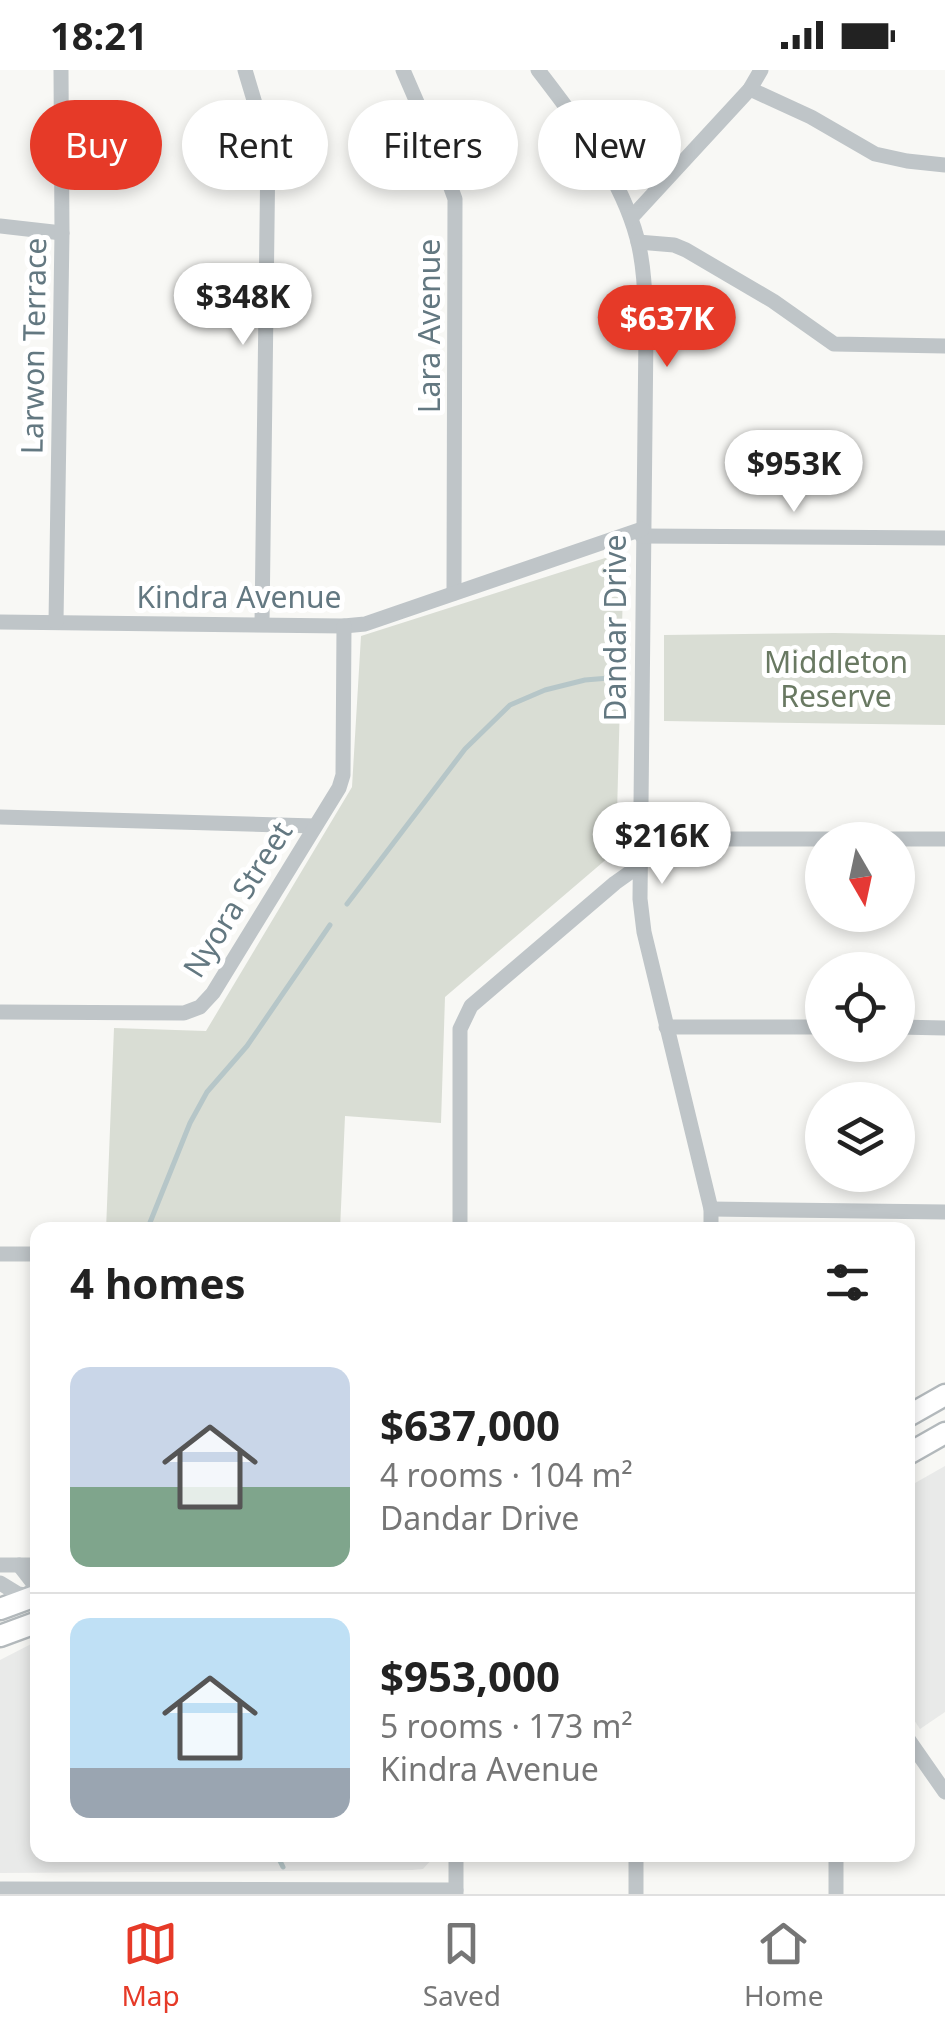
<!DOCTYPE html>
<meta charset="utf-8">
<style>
:root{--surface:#fff;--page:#f6f6f6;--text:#222;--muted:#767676;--line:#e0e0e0;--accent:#e63a28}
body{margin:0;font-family:"Noto Sans",sans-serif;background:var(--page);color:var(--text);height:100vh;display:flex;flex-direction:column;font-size:38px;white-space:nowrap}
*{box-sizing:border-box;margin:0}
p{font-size:32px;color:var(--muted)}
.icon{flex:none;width:55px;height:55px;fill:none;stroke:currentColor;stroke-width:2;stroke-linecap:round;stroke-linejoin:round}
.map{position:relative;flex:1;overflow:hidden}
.drawer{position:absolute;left:30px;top:1152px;width:885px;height:640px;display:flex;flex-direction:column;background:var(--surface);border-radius:20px;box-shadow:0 5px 15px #0003}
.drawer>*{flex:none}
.hud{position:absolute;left:30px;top:30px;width:885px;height:90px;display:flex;gap:20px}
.needle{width:65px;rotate:171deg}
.fabs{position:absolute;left:805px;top:752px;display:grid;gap:20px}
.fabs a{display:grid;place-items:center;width:110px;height:110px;border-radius:50%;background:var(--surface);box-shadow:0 5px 15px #0003;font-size:50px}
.price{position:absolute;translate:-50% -85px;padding:0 22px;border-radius:35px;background:#fff;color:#222;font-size:32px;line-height:65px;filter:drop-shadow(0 2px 5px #0008)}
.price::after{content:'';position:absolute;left:50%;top:60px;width:30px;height:22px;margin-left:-15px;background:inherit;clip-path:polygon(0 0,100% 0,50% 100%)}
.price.selected{background:var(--accent);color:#fff}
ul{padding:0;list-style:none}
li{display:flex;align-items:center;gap:30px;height:250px;padding:0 40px}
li+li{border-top:2px solid var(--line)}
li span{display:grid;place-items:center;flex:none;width:280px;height:200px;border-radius:20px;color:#555}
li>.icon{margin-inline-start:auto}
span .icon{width:120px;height:120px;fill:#fffc;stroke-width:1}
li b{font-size:42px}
h2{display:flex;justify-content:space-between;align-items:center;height:120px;padding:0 40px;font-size:42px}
.chip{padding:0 35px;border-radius:45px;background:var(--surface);box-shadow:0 5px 15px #0003;font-size:35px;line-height:90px}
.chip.selected{background:var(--accent);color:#fff}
.status{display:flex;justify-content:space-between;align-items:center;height:70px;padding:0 50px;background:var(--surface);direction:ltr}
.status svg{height:28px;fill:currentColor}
.tab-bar{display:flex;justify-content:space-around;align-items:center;height:140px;border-top:2px solid var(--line);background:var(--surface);font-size:28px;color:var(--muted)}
.tab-bar a{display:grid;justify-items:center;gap:5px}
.tab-bar .selected{color:var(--accent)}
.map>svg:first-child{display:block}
.built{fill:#e9eae9}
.green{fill:#d9ddd4}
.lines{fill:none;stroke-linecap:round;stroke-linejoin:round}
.stream{stroke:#b6c6c8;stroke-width:5}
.major-casing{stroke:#b3b9bc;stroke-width:25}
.minor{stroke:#bfc5c8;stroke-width:15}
.major{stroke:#fff;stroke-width:20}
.labels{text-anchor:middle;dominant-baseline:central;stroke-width:10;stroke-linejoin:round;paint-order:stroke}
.street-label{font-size:30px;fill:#637881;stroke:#fff}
.park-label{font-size:30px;fill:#697962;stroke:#fff}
</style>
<div class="status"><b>18:21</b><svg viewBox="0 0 49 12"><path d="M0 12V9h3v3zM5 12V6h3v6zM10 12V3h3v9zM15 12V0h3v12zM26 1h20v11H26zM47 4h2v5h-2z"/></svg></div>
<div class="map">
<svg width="945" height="1824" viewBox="0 0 945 1824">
<rect width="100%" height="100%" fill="#f8f8f5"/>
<g class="built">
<polygon points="945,1396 945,1642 920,1659 908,1641 908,1417"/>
<polygon points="37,1571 38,1785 433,1785 433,1788 423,1799 412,1800 0,1803 0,1590"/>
</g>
<g class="green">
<polygon points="624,482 616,781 445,927 441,1053 345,1046 340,1160 106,1160 114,958 206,961 352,717 361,566"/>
<polygon points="834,563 945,565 945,655 664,651 664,565"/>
</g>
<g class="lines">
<g class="stream">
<polyline points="347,834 465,679 510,635 545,620 585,610 609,608"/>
<polyline points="147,1160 190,1053 207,1022 247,976 330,855"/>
<polyline points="277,1785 283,1797"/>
</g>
<g class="major-casing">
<g id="major">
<polyline points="908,1346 945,1325"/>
<polyline points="908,1384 945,1363"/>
<polyline points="0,1539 38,1525"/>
<polyline points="0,1566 38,1552"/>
</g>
</g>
<g class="minor">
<polyline points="245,0 268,77 262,554"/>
<polyline points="403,0 435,74 455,129 454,523"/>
<path d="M538,0C577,51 620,105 637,168C645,198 645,231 646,261L640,829L644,862L711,1139V1160"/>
<polyline points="750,19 811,47 875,84 907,91 945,95"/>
<polyline points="631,148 750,19 761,0"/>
<polyline points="0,156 62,163"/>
<polyline points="638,172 674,175 686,180 773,231 834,274 945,276"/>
<polyline points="642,466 945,468"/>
<polyline points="0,552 344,556 365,554 642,459"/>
<polyline points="56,552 62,163 61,0"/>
<polyline points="0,747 315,756"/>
<polyline points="640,769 945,769"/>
<polyline points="0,942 184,943 200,937 213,923 339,718 343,705 344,556"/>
<polyline points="666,957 822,957"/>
<polyline points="898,957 945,958"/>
<polyline points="711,1139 945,1142"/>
<polyline points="460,1160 460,959 471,936 615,813 639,796"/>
<polyline points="0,1184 38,1184"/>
<polyline points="0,1495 38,1495"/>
<polyline points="19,1495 33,1513 33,1526 37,1535"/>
<polyline points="0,1513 18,1524 33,1526"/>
<polyline points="908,1669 945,1722"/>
<polyline points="0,1819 456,1820"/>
<polyline points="456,1824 456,1785"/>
<polyline points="636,1824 636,1785"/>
<polyline points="836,1824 836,1785"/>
</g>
<use href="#major" class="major"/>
</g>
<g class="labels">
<g class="street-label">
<text transform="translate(428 256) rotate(-90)">Lara Avenue</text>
<text transform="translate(33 276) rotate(-89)">Larwon Terrace</text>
<text x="239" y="526">Kindra Avenue</text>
<text transform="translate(614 558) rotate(-90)">Dandar Drive</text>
<text transform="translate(237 829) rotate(-58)">Nyora Street</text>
</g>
<g class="park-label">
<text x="836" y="591">Middleton<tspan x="836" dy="34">Reserve</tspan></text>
</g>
</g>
</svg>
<div class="fabs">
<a><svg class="needle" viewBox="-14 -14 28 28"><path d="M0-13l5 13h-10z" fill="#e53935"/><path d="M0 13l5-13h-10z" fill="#767676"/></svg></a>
<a><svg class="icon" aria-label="locate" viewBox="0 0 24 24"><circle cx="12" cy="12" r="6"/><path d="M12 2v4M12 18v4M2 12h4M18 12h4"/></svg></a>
<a><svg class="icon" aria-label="layers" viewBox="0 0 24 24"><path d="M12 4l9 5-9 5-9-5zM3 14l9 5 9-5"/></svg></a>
</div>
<b class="price" style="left:243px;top:278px">$348K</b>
<b class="price selected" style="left:667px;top:300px">$637K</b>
<b class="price" style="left:794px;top:445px">$953K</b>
<b class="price" style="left:662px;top:817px">$216K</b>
<div class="hud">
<a class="chip selected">Buy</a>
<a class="chip">Rent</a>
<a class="chip">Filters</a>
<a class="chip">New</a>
</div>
<section class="drawer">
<h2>4 homes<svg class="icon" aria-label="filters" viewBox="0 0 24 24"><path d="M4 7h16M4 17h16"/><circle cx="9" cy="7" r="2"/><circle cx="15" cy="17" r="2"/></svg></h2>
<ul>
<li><span style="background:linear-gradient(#c9d6e8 60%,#7fa58c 0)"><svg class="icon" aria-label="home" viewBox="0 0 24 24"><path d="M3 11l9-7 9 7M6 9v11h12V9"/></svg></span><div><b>$637,000</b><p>4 rooms · 104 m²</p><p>Dandar Drive</p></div></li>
<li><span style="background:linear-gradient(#bfe0f5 75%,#9aa5b1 0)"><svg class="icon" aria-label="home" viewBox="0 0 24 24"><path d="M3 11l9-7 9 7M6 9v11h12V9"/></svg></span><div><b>$953,000</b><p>5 rooms · 173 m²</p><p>Kindra Avenue</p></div></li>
</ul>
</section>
</div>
<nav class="tab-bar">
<a class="selected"><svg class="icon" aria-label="map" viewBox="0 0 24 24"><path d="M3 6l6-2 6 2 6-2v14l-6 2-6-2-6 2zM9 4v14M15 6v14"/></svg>Map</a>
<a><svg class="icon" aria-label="saved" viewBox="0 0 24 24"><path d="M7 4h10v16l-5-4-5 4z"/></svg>Saved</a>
<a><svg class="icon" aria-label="home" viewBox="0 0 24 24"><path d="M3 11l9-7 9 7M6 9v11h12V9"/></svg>Home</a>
</nav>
